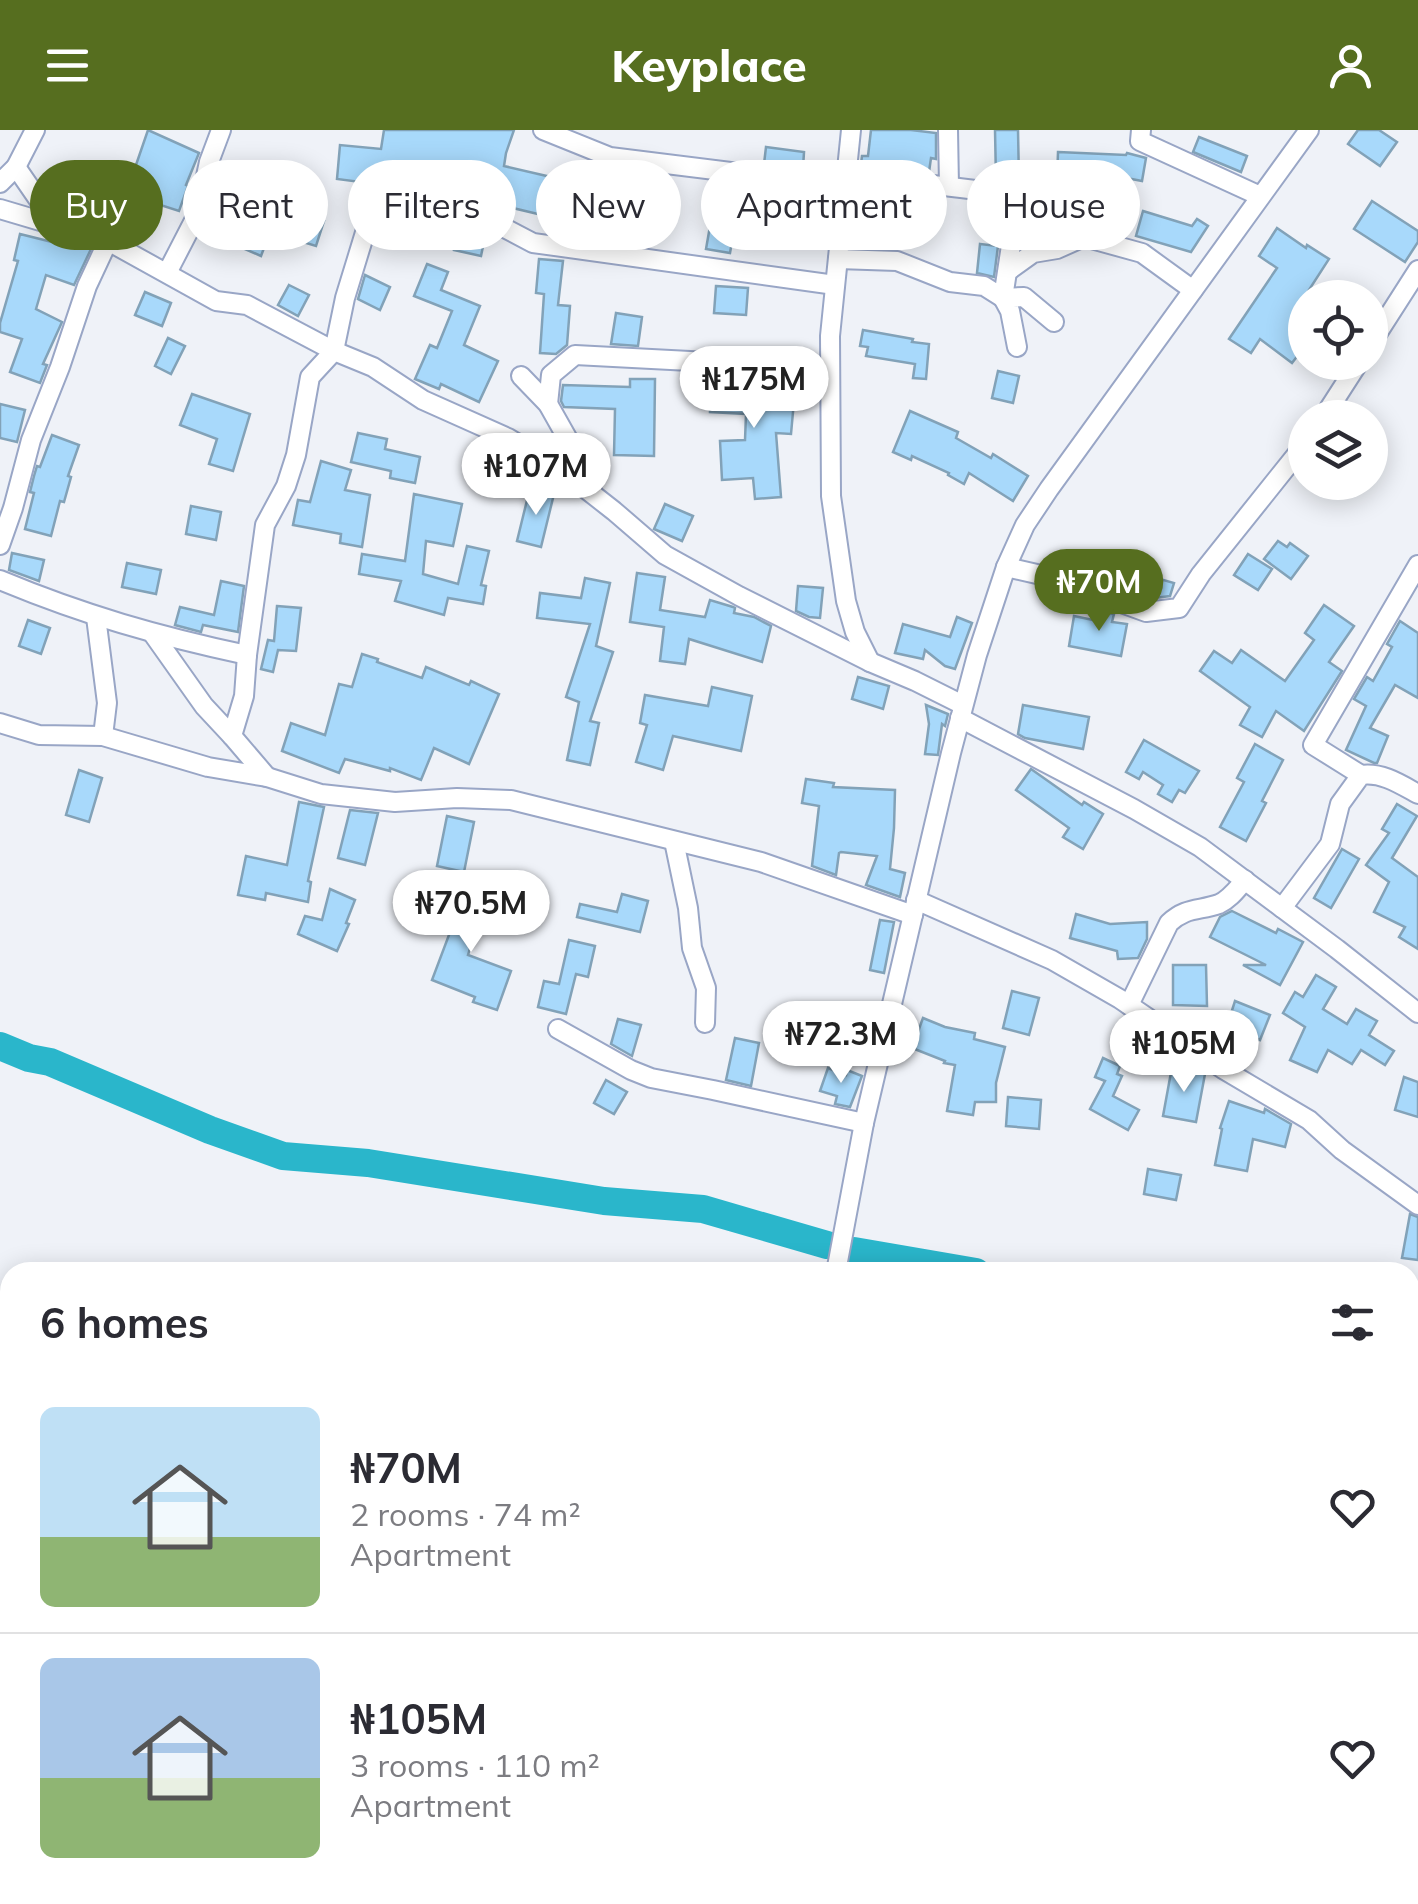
<!DOCTYPE html>
<meta charset="utf-8">
<style>
:root{--surface:#fff;--page:#f7f7f7;--text:#2b2b33;--muted:#7c7c81;--line:#e1e1e2;--accent:#566e1f}
body{margin:0;font-family:Mulish,sans-serif;background:var(--page);color:var(--text);height:100vh;display:flex;flex-direction:column;font-size:38px;white-space:nowrap}
*{box-sizing:border-box;margin:0}
p{font-size:32px;color:var(--muted)}
.icon{flex:none;width:55px;height:55px;fill:none;stroke:currentColor;stroke-width:2;stroke-linecap:round;stroke-linejoin:round}
.map{position:relative;flex:1;overflow:hidden}
.details{position:absolute;left:0px;top:1132px;width:1420px;height:642px;display:flex;flex-direction:column;background:var(--surface);border-radius:30px 30px 0 0;box-shadow:0 5px 25px #0003}
.details>*{flex:none}
.hud{position:absolute;left:30px;top:30px;width:1360px;height:90px;display:flex;gap:20px}
.fabs{position:absolute;left:1288px;top:150px;display:grid;gap:20px}
.fabs a{display:grid;place-items:center;width:100px;height:100px;border-radius:50%;background:var(--surface);box-shadow:0 5px 25px #0003;font-size:50px}
.price{position:absolute;translate:-50% -85px;padding:0 22px;border-radius:35px;background:#fff;color:#222;font-size:32px;line-height:65px;filter:drop-shadow(0 2px 5px #0008)}
.price::after{content:'';position:absolute;left:50%;top:60px;width:30px;height:22px;margin-left:-15px;background:inherit;clip-path:polygon(0 0,100% 0,50% 100%)}
.price.selected{background:var(--accent);color:#fff}
ul{padding:0;list-style:none}
li{display:flex;align-items:center;gap:30px;height:250px;padding:0 40px}
li+li{border-top:2px solid var(--line)}
li span{display:grid;place-items:center;flex:none;width:280px;height:200px;border-radius:15px;color:#555}
li>.icon{margin-inline-start:auto}
span .icon{width:120px;height:120px;fill:#fffc;stroke-width:1}
li b{font-size:42px}
h2{display:flex;justify-content:space-between;align-items:center;height:120px;padding:0 40px;font-size:42px}
.tag{padding:0 35px;border-radius:45px;background:var(--surface);box-shadow:0 5px 25px #0003;font-size:35px;line-height:90px}
.tag.selected{background:var(--accent);color:#fff}
header{display:flex;justify-content:space-between;align-items:center;height:130px;padding:0 40px;background:var(--accent);color:#fff;font-size:45px;font-weight:800}
.map>svg:first-child{display:block}
.lines{fill:none;stroke-linecap:round;stroke-linejoin:round}
.river{stroke:#2ab6cb;stroke-width:28}
.building{fill:#a8d9fb;stroke:#82a2b8;stroke-width:2.5}
.minor-casing{stroke:#99a6c6;stroke-width:22}
.minor{stroke:#fff;stroke-width:18}
</style>
<header><svg class="icon" aria-label="menu" viewBox="0 0 24 24"><path d="M4 6h16M4 12h16M4 18h16"/></svg>Keyplace<svg class="icon" aria-label="person" viewBox="0 0 24 24"><circle cx="12" cy="8" r="4"/><path d="M4 21q1-7 8-7t8 7"/></svg></header>
<div class="map">
<svg width="1418" height="1774" viewBox="0 0 1418 1774">
<rect width="100%" height="100%" fill="#eff2f8"/>
<g class="lines">
<g class="river">
<polyline points="0,916 29,928 50,932 210,1000 283,1026 368,1033 604,1071 703,1079 827,1115"/>
<polyline points="854,1121 976,1142"/>
<polyline points="1410,1214 1418,1213"/>
</g>
</g>
<g class="building">
<polygon points="148,0 199,23 186,55 188,56 179,81 126,64"/>
<polygon points="384,0 514,0 506,23 504,36 551,47 542,85 492,73 491,77 463,65 463,61 448,59 427,52 376,47 366,50 361,49 360,52 337,49 340,15 381,19"/>
<polygon points="871,0 911,0 936,3 936,29 931,28 929,42 861,34 862,26 868,26"/>
<polygon points="995,0 1018,0 1019,51 996,50"/>
<polygon points="1358,0 1379,0 1397,12 1380,36 1348,14"/>
<polygon points="1199,7 1247,26 1241,42 1193,22"/>
<polygon points="766,17 804,22 803,38 764,34"/>
<polygon points="1058,22 1126,25 1127,23 1146,28 1142,51 1121,47 1114,98 1092,95 1089,91 1097,52 1057,50"/>
<polygon points="716,62 753,68 751,85 737,83 730,123 706,119"/>
<polygon points="1372,71 1418,101 1418,112 1405,132 1354,99"/>
<polygon points="251,79 285,93 289,80 324,91 316,116 270,102 261,126 238,116 241,107 235,104 241,89 246,91"/>
<polygon points="1143,81 1192,96 1197,89 1208,96 1191,122 1136,106"/>
<polygon points="566,88 595,90 594,109 565,105"/>
<polygon points="460,90 486,102 481,126 454,120"/>
<polygon points="1277,98 1306,118 1307,115 1329,129 1305,166 1305,216 1292,233 1260,209 1251,223 1229,209 1277,138 1259,126"/>
<polygon points="20,104 64,115 65,111 91,119 74,155 46,145 36,179 62,192 43,234 47,235 40,253 10,242 22,209 0,202 0,193 18,131 14,130"/>
<polygon points="980,114 998,116 994,147 977,143"/>
<polygon points="539,129 563,131 558,175 570,176 567,215 556,224 540,223 544,164 536,163"/>
<polygon points="427,134 448,142 441,160 480,176 464,215 498,231 479,272 441,254 439,259 415,249 430,215 437,218 452,181 414,166"/>
<polygon points="365,145 390,157 380,180 358,169"/>
<polygon points="289,155 309,165 298,186 278,175"/>
<polygon points="716,156 748,158 746,185 714,183"/>
<polygon points="145,162 171,173 162,196 135,185"/>
<polygon points="616,183 642,187 638,216 611,214"/>
<polygon points="863,200 913,209 912,212 929,214 926,249 913,248 915,234 866,226 868,217 860,216"/>
<polygon points="168,208 185,216 171,244 155,236"/>
<polygon points="998,241 1019,246 1013,273 992,268"/>
<polygon points="711,245 795,260 791,304 776,303 781,367 755,369 753,348 722,350 720,311 745,310 746,284 710,282"/>
<polygon points="630,249 655,249 654,326 614,325 615,279 564,277 561,271 563,255 630,257"/>
<polygon points="192,264 250,284 233,341 209,334 217,309 180,295"/>
<polygon points="0,274 25,280 17,312 0,308"/>
<polygon points="910,281 958,302 956,308 991,328 993,324 1028,346 1013,371 969,343 964,354 948,345 949,343 912,326 911,330 893,322"/>
<polygon points="358,303 387,309 385,319 420,327 415,353 390,348 391,341 351,332"/>
<polygon points="52,305 79,315 68,346 71,347 64,372 60,371 51,406 25,399 34,363 30,362 34,346 37,336 40,337"/>
<polygon points="321,331 351,340 345,360 370,365 362,417 340,413 341,404 293,395 298,370 310,372"/>
<polygon points="530,358 554,364 541,417 517,411"/>
<polygon points="414,364 462,374 453,416 426,411 423,444 458,454 467,416 489,421 481,455 486,456 483,474 448,468 444,485 395,471 401,451 359,444 362,424 405,431"/>
<polygon points="665,374 693,386 682,411 654,399"/>
<polygon points="191,376 221,382 216,410 186,404"/>
<polygon points="1278,411 1287,417 1290,413 1308,426 1291,449 1264,429"/>
<polygon points="12,423 44,430 39,451 9,440"/>
<polygon points="1248,424 1272,439 1258,460 1234,445"/>
<polygon points="127,433 161,440 156,464 122,457"/>
<polygon points="1129,440 1174,453 1170,466 1147,469 1124,461"/>
<polygon points="637,443 665,447 660,480 705,487 710,470 733,477 735,478 734,483 754,487 771,496 762,532 689,509 685,534 660,531 664,497 630,492"/>
<polygon points="585,448 610,453 596,516 613,522 590,591 599,593 590,635 567,630 579,572 566,567 590,494 537,488 540,463 581,468"/>
<polygon points="221,451 244,456 238,502 203,495 201,502 175,495 180,477 214,485"/>
<polygon points="798,456 823,458 820,488 809,487 796,481"/>
<polygon points="1324,475 1354,496 1329,532 1342,541 1304,601 1276,581 1262,607 1240,595 1250,577 1200,541 1214,521 1232,533 1241,520 1285,551 1314,510 1305,503"/>
<polygon points="277,476 301,478 296,521 278,520 273,542 261,539 268,510 274,511"/>
<polygon points="1095,480 1114,484 1112,492 1127,494 1121,526 1069,516 1074,486 1093,490"/>
<polygon points="957,487 972,493 955,539 945,536 925,520 923,529 895,523 903,494 950,507"/>
<polygon points="28,490 50,498 41,524 19,516"/>
<polygon points="1400,491 1418,503 1418,568 1395,555 1370,598 1388,606 1377,633 1374,633 1346,620 1366,576 1354,569 1367,547 1373,551 1392,517 1387,514"/>
<polygon points="362,524 378,529 377,532 422,548 426,537 469,555 471,551 499,564 469,634 434,618 421,650 390,638 390,641 345,629 339,643 282,621 291,593 325,605 339,554 352,557"/>
<polygon points="858,547 889,556 883,579 852,569"/>
<polygon points="712,557 752,566 741,621 673,606 663,640 636,632 647,595 640,593 645,565 708,576"/>
<polygon points="926,575 948,584 945,596 942,594 938,625 925,624 929,594"/>
<polygon points="1023,575 1089,587 1083,619 1025,608 1018,604"/>
<polygon points="1144,610 1199,641 1185,663 1179,660 1172,672 1158,664 1163,655 1143,642 1139,649 1126,642"/>
<polygon points="1255,614 1283,630 1262,671 1266,673 1246,711 1220,697 1244,652 1237,648"/>
<polygon points="1031,639 1082,675 1084,672 1103,684 1083,719 1063,707 1069,698 1016,660"/>
<polygon points="79,640 102,648 89,692 66,685"/>
<polygon points="806,649 834,653 833,657 895,660 894,698 890,739 905,743 900,767 866,755 877,726 841,722 839,723 836,745 812,736 819,676 802,673"/>
<polygon points="299,672 324,677 308,751 311,752 308,772 266,763 265,770 238,765 246,726 287,735"/>
<polygon points="1397,674 1417,686 1392,728 1418,747 1418,819 1399,807 1405,797 1374,782 1389,752 1366,735 1389,703 1382,699"/>
<polygon points="350,680 378,683 365,735 338,728"/>
<polygon points="447,686 474,692 464,742 437,736"/>
<polygon points="1342,719 1359,729 1331,778 1314,768"/>
<polygon points="467,751 489,756 468,825 511,841 497,880 473,872 475,867 432,850 458,781 460,782"/>
<polygon points="330,759 355,770 346,793 349,794 337,821 298,804 305,786 322,790"/>
<polygon points="622,764 648,771 640,802 577,787 580,774 617,782"/>
<polygon points="1232,781 1276,803 1278,799 1303,812 1280,855 1243,835 1266,835 1210,807 1220,787"/>
<polygon points="1076,784 1110,794 1147,792 1147,809 1138,828 1118,829 1117,821 1070,808"/>
<polygon points="880,790 894,792 884,843 870,840"/>
<polygon points="569,810 595,816 588,847 576,844 566,884 538,877 544,851 559,854"/>
<polygon points="1173,835 1206,835 1207,876 1173,875"/>
<polygon points="1316,845 1336,857 1323,879 1347,894 1356,879 1377,891 1369,905 1394,921 1385,935 1361,920 1352,934 1328,920 1317,942 1290,930 1305,897 1283,883 1295,862 1303,867"/>
<polygon points="1012,861 1039,868 1029,905 1003,898"/>
<polygon points="1235,871 1270,885 1260,910 1227,896"/>
<polygon points="923,888 945,897 975,903 974,909 1005,917 996,953 996,972 975,972 973,985 947,981 955,935 944,933 945,931 912,918"/>
<polygon points="618,889 641,895 632,926 611,914"/>
<polygon points="735,908 759,913 751,956 726,950"/>
<polygon points="1103,928 1120,936 1117,944 1122,946 1113,966 1139,980 1128,1000 1090,979 1105,951 1095,947"/>
<polygon points="1172,937 1205,944 1196,992 1163,986"/>
<polygon points="828,938 846,945 847,940 862,946 850,977 835,974 837,966 820,961"/>
<polygon points="1404,947 1418,952 1418,987 1395,980"/>
<polygon points="606,950 627,962 614,984 594,973"/>
<polygon points="1008,967 1041,970 1039,999 1006,996"/>
<polygon points="1229,971 1264,983 1265,979 1291,994 1285,1017 1253,1009 1247,1041 1215,1035 1222,999 1220,998"/>
<polygon points="1148,1039 1181,1045 1176,1070 1144,1064"/>
<polygon points="1410,1084 1418,1087 1418,1130 1402,1128"/>
</g>
<g class="lines">
<g class="minor-casing">
<g id="minor">
<polyline points="543,0 610,27 844,56"/>
<polyline points="851,0 830,206 831,366 846,471 855,502 870,532"/>
<polyline points="948,0 949,56"/>
<polyline points="1141,0 1140,11 1260,66"/>
<polyline points="16,37 58,98"/>
<path d="M845,44C917,54 991,60 1063,72L1084,107L1142,123L1193,160"/>
<polyline points="0,53 16,37 35,0"/>
<polyline points="0,79 108,111 216,171 247,175 334,221 373,237 423,270 508,308 563,341 614,381 665,425 739,466 870,532 915,551 963,575"/>
<polyline points="838,129 897,131 950,152 984,156 1003,168 1015,89 1024,65"/>
<polyline points="1008,141 1033,123 1057,119 1084,107"/>
<polyline points="167,143 198,83 209,32 221,0"/>
<polyline points="1370,215 1418,140"/>
<polyline points="1017,217 1010,181 1003,168 1024,167 1054,192"/>
<polyline points="521,246 548,274 579,329 593,364"/>
<polyline points="548,274 551,245 575,225 709,232 830,254"/>
<polyline points="1323,288 1359,232"/>
<polyline points="0,415 13,378 31,310 60,237 87,156 108,111"/>
<polyline points="1006,437 1050,447 1146,482 1179,478 1201,444 1305,314"/>
<path d="M0,450C84,485 158,506 247,525"/>
<polyline points="96,487 107,573 103,606"/>
<polyline points="153,504 204,576 232,606"/>
<polyline points="960,588 1134,679 1200,717 1337,819 1418,883"/>
<polyline points="0,593 39,605 103,606 208,637 267,647 321,664 395,672 457,668 511,670 761,732 913,785"/>
<polyline points="1361,645 1313,615 1418,435"/>
<polyline points="267,647 232,606 244,566 247,525 265,395 286,356 296,325 310,247 334,221 345,168 371,83 375,59 426,64 476,83 533,113 835,155"/>
<polyline points="674,711 688,778 692,818 706,858 705,893"/>
<polyline points="916,770 1052,830 1120,869 1223,939 1309,990 1342,1020 1418,1075"/>
<path d="M1282,778L1330,714L1340,674L1361,645C1382,642 1400,654 1418,664"/>
<path d="M1129,875L1169,793C1186,777 1199,781 1219,774C1230,769 1237,759 1245,750"/>
<polyline points="558,899 631,940 651,948 713,960 864,993"/>
<polyline points="836,1142 864,993 951,623 977,525 1006,437 1025,395 1049,359 1309,0"/>
<polyline points="1017,1765 1042,1774"/>
<polyline points="1295,1772 1418,1772"/>
<polyline points="738,1774 740,1765"/>
</g>
</g>
<use href="#minor" class="minor"/>
</g>
</svg>
<div class="fabs">
<a><svg class="icon" aria-label="locate" viewBox="0 0 24 24"><circle cx="12" cy="12" r="6"/><path d="M12 2v4M12 18v4M2 12h4M18 12h4"/></svg></a>
<a><svg class="icon" aria-label="layers" viewBox="0 0 24 24"><path d="M12 4l9 5-9 5-9-5zM3 14l9 5 9-5"/></svg></a>
</div>
<b class="price" style="left:754px;top:301px">₦175M</b>
<b class="price" style="left:536px;top:388px">₦107M</b>
<b class="price selected" style="left:1099px;top:504px">₦70M</b>
<b class="price" style="left:471px;top:825px">₦70.5M</b>
<b class="price" style="left:841px;top:956px">₦72.3M</b>
<b class="price" style="left:1184px;top:965px">₦105M</b>
<div class="hud">
<a class="tag selected">Buy</a>
<a class="tag">Rent</a>
<a class="tag">Filters</a>
<a class="tag">New</a>
<a class="tag">Apartment</a>
<a class="tag">House</a>
</div>
<section class="details">
<h2>6 homes<svg class="icon" aria-label="filters" viewBox="0 0 24 24"><path d="M4 7h16M4 17h16"/><circle cx="9" cy="7" r="2"/><circle cx="15" cy="17" r="2"/></svg></h2>
<ul>
<li><span style="background:linear-gradient(#bfe0f5 65%,#8fb573 0)"><svg class="icon" aria-label="home" viewBox="0 0 24 24"><path d="M3 11l9-7 9 7M6 9v11h12V9"/></svg></span><div><b>₦70M</b><p>2 rooms · 74 m²</p><p>Apartment</p></div><svg class="icon" aria-label="heart" viewBox="0 0 24 24"><path d="M12 20l-8-8c-3-5 5-10 8-4 3-6 11-1 8 4z"/></svg></li>
<li><span style="background:linear-gradient(#a9c7e8 60%,#8fb573 0)"><svg class="icon" aria-label="home" viewBox="0 0 24 24"><path d="M3 11l9-7 9 7M6 9v11h12V9"/></svg></span><div><b>₦105M</b><p>3 rooms · 110 m²</p><p>Apartment</p></div><svg class="icon" aria-label="heart" viewBox="0 0 24 24"><path d="M12 20l-8-8c-3-5 5-10 8-4 3-6 11-1 8 4z"/></svg></li>
</ul>
</section>
</div>
